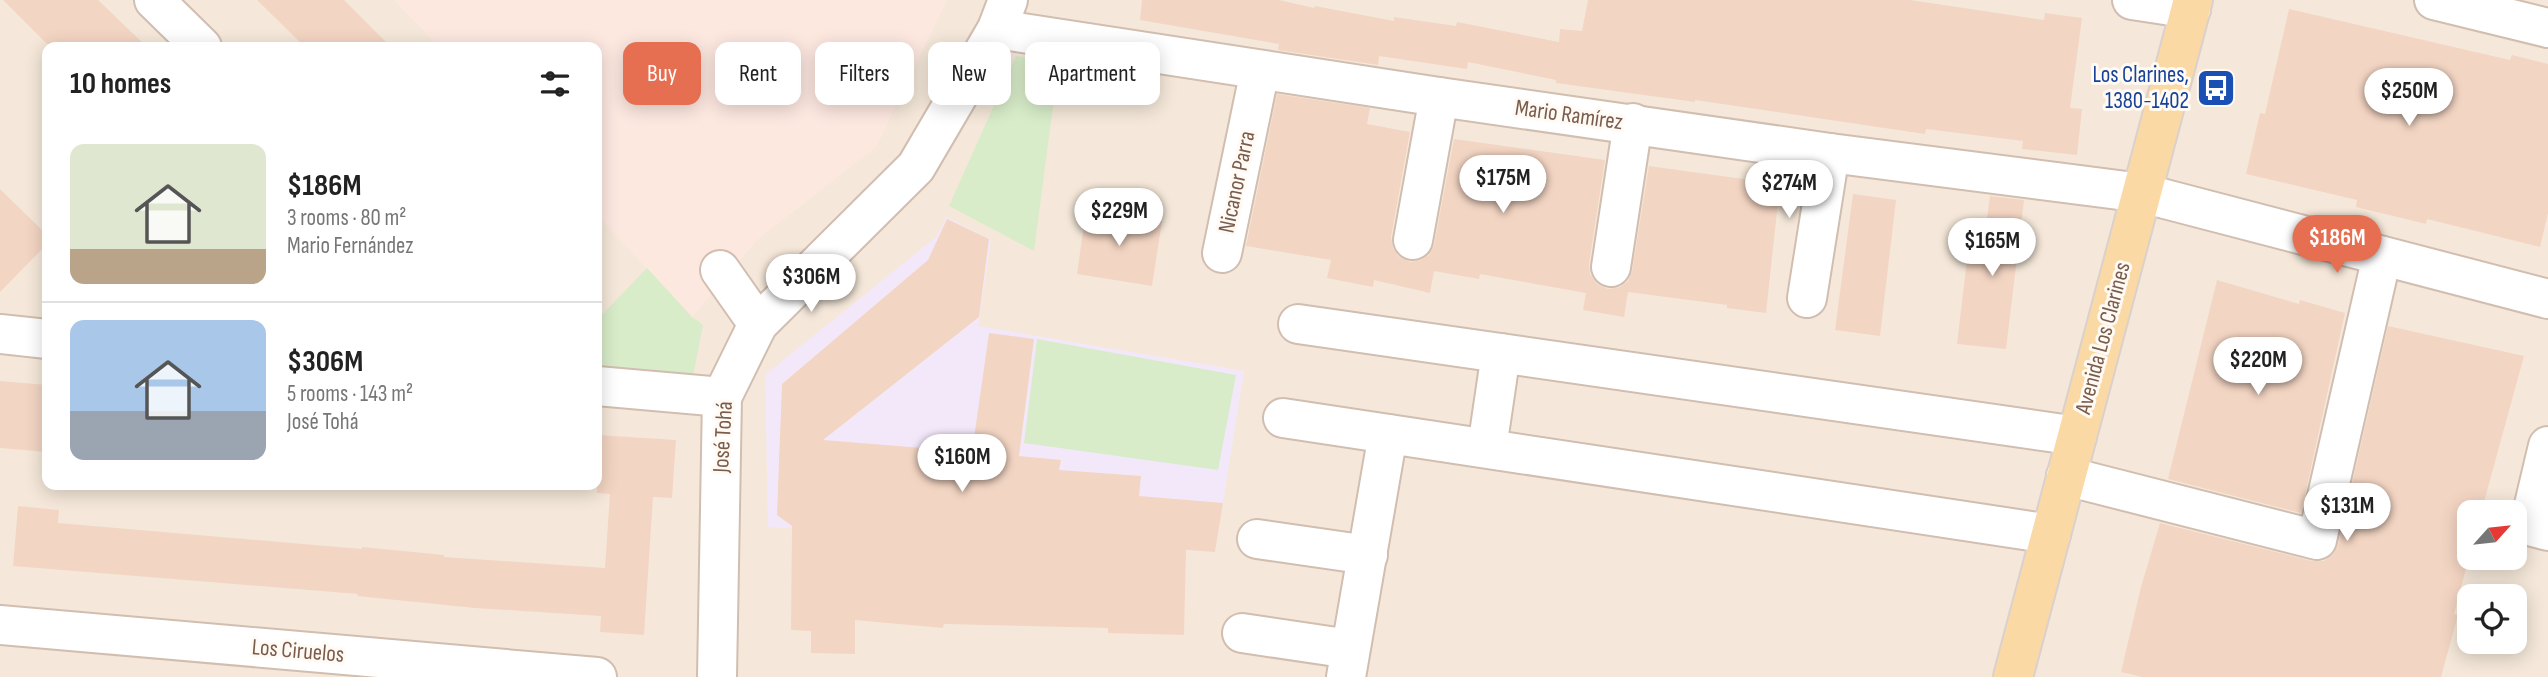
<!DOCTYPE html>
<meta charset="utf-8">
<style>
:root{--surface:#fff;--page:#f6f6f6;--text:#222;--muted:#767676;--line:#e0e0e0;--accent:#e76f51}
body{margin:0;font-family:"Sofia Sans Condensed",sans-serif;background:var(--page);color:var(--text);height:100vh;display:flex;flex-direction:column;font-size:26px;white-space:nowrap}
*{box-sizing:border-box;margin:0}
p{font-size:23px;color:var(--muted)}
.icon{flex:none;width:38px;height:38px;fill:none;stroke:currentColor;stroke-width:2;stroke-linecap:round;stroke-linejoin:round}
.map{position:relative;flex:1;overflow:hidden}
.side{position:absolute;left:42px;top:42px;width:560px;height:448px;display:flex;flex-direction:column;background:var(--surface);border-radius:14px;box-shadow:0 4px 18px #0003}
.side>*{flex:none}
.guide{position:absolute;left:623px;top:42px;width:665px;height:63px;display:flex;gap:14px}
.needle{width:46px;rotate:63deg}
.tools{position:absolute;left:2457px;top:500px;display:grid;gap:14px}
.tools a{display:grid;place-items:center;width:70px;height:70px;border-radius:14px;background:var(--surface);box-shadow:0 4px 18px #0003;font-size:35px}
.price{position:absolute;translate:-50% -60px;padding:0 16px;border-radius:24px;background:#fff;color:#222;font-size:23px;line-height:46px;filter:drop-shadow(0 2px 4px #0008)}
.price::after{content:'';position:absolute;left:50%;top:42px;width:21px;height:16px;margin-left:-10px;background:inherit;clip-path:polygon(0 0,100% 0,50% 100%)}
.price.current{background:var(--accent);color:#fff}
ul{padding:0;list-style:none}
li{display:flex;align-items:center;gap:21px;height:175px;padding:0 28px}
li+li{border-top:2px solid var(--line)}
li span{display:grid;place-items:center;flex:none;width:196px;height:140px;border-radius:14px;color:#555}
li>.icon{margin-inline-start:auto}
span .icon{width:84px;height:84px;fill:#fffc;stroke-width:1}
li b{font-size:30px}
h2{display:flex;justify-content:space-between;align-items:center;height:84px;padding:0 28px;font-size:30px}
.chip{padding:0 24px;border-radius:14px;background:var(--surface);box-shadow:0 4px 18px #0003;font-size:24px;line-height:63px}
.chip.current{background:var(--accent);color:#fff}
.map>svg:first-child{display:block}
.residential{fill:#f5e8da;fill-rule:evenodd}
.commercial{fill:#fde8e0}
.education{fill:#f3e8fa}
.green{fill:#d8ecc9}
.building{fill:#f3d5c3}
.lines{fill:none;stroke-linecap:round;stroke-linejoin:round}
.minor-casing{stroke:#d1beb0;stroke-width:42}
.major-casing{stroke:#dad1cd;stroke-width:42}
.minor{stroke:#fff;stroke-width:38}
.major{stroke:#fbd9a5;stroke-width:38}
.labels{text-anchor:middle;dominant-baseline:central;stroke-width:6;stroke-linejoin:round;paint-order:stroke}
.transit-label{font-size:23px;fill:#164399;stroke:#fffaf3;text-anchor:end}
.street-label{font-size:23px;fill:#7a5c4d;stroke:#fffaf3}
</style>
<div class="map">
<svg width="2548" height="677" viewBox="0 0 2548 677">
<rect width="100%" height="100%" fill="#fdf6ec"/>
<path class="residential" d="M0,0H2548V677H0ZM47,47H597V485H47ZM2469,513H2515V558H2469ZM2469,597H2515V642H2469Z"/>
<polygon class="commercial" points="394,0 947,0 876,147 757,240 692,317 597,215 597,47 439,47"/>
<polygon class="education" points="947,217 991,240 978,326 1244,371 1215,552 768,527 765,375 936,237"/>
<g class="green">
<polygon points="1016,56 1059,61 1034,251 949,206"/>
<polygon points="647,268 692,317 703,325 693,376 597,366 597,320"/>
<polygon points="1037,339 1236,375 1218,470 1024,443"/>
</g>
<g class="building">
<polygon points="3,0 98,0 147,47 50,47"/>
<polygon points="257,0 344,0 391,47 305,47"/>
<polygon points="1142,0 1279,0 1314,8 1315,6 1394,21 1394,17 1456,26 1457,22 1559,42 1560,29 1582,31 1588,0 1910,0 2044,20 2045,13 2082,18 2070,108 2082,109 2077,155 2022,149 2023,141 1926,129 1925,134 1695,100 1695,102 1556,83 1556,80 1468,62 1467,69 1379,56 1378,65 1278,50 1279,44 1140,20"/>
<polygon points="2289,9 2510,60 2512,55 2548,64 2548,213 2540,247 2427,219 2426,224 2356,207 2357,200 2246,174 2260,113 2265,114"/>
<polygon points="1277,94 1370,108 1367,124 1410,132 1391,237 1393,248 1398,256 1410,262 1421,260 1429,255 1434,245 1454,139 1605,160 1589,264 1590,274 1597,284 1608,289 1620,287 1628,281 1632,271 1649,166 1780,184 1766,313 1727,308 1727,305 1628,292 1624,317 1583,310 1586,293 1480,274 1479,279 1434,271 1430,293 1374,280 1373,287 1327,278 1331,260 1246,246"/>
<polygon points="0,189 47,235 47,244 0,292"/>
<polygon points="1853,194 1896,200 1880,336 1835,330"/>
<polygon points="1990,196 2024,200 2006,349 1957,344 1967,260 1981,261"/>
<polygon points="1086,210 1162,221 1152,286 1077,274"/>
<polygon points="947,219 989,239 979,317 823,440 972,452 989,333 1034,339 1019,456 1061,460 1059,470 1141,476 1139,496 1223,503 1215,552 1186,550 1184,635 1108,633 1108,628 944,624 943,628 855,620 855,654 811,653 811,631 791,630 792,526 777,515 782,384 928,260"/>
<polygon points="2217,280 2299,304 2300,300 2345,313 2301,513 2168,479"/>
<polygon points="2388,326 2524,356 2481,513 2469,513 2469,557 2454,614 2458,615 2441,677 2142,677 2121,672 2141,587 2160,523 2312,561 2324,561 2333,554 2338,545"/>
<polygon points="0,381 47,385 47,452 0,448"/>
<polygon points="597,435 676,440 672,498 653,497 644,635 600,632 601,616 475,608 357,596 358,594 13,566 18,506 59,510 58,523 362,549 362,547 444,555 444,557 605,568 610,494 597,493"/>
</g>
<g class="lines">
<g class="minor-casing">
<g id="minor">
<polyline points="154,0 202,47"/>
<polyline points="2132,0 2191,9"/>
<polyline points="2434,0 2548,28"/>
<polyline points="997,29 1439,97 1830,153 2142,193 2548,299"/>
<polyline points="1413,240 1439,97"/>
<polyline points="1222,253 1260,70"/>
<polyline points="1611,267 1633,123"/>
<polyline points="720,270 758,324"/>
<polyline points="1807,298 1830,153"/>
<polyline points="1298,324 2077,436"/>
<polyline points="0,334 47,339"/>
<polyline points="597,386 722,397"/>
<polyline points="1283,418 2051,534"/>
<polyline points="2548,446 2529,526 2548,531"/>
<polyline points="1487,448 1501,353"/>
<polyline points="2066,476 2317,540 2382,256"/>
<polyline points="1257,539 1368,555"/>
<polyline points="0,625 597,677"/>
<polyline points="1242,633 1350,649"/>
<polyline points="717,677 722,397 758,324 916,167 997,29 1008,0"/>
<polyline points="1346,677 1388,434"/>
</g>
</g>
<g class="major-casing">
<polyline id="major" points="2013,677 2193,0"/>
</g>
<use href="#minor" class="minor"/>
<use href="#major" class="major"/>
</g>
<defs>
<g id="bus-square" transform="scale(2.0125)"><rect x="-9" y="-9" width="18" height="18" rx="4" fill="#1a4fb4" stroke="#fffaf3"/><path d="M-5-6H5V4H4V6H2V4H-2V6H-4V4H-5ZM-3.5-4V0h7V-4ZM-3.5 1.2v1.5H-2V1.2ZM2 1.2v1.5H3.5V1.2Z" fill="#fff"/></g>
</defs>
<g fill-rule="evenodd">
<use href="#bus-square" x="2216" y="88"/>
</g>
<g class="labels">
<g class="transit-label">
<text x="2189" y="75">Los Clarines,<tspan x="2189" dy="26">1380-1402</tspan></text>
</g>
<g class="street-label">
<text transform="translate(1569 115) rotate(8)">Mario Ramírez</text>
<text transform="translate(1237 182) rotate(-78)">Nicanor Parra</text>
<text transform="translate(2103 338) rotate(-75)">Avenida Los Clarines</text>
<text transform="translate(723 437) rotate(-87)">José Tohá</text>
<text transform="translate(298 651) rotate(5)">Los Ciruelos</text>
</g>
</g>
</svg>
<div class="tools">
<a><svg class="needle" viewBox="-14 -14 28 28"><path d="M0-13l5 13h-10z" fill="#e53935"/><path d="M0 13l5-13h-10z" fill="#767676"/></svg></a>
<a><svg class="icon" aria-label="locate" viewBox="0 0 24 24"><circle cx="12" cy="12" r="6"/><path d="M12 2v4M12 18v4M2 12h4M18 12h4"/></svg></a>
</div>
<b class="price" style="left:2409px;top:128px">$250M</b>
<b class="price" style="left:1503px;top:215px">$175M</b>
<b class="price" style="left:1789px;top:220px">$274M</b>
<b class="price" style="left:1119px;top:248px">$229M</b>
<b class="price current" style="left:2337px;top:275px">$186M</b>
<b class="price" style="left:1992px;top:278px">$165M</b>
<b class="price" style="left:811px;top:314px">$306M</b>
<b class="price" style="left:2258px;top:397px">$220M</b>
<b class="price" style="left:962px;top:494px">$160M</b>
<b class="price" style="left:2347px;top:543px">$131M</b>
<div class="guide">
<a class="chip current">Buy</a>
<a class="chip">Rent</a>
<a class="chip">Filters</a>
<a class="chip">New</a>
<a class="chip">Apartment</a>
</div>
<section class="side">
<h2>10 homes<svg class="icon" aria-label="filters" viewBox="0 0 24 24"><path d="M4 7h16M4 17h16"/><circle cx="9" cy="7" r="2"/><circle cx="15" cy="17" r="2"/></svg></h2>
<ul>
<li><span style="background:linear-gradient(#dfe7d0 75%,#b9a48a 0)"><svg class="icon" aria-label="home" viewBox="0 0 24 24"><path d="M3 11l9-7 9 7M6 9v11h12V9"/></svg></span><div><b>$186M</b><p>3 rooms · 80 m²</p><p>Mario Fernández</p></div></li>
<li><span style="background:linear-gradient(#a9c7e8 65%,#9aa5b1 0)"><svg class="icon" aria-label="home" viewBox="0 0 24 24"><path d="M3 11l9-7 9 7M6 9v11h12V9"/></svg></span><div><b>$306M</b><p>5 rooms · 143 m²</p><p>José Tohá</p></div></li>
</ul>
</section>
</div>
